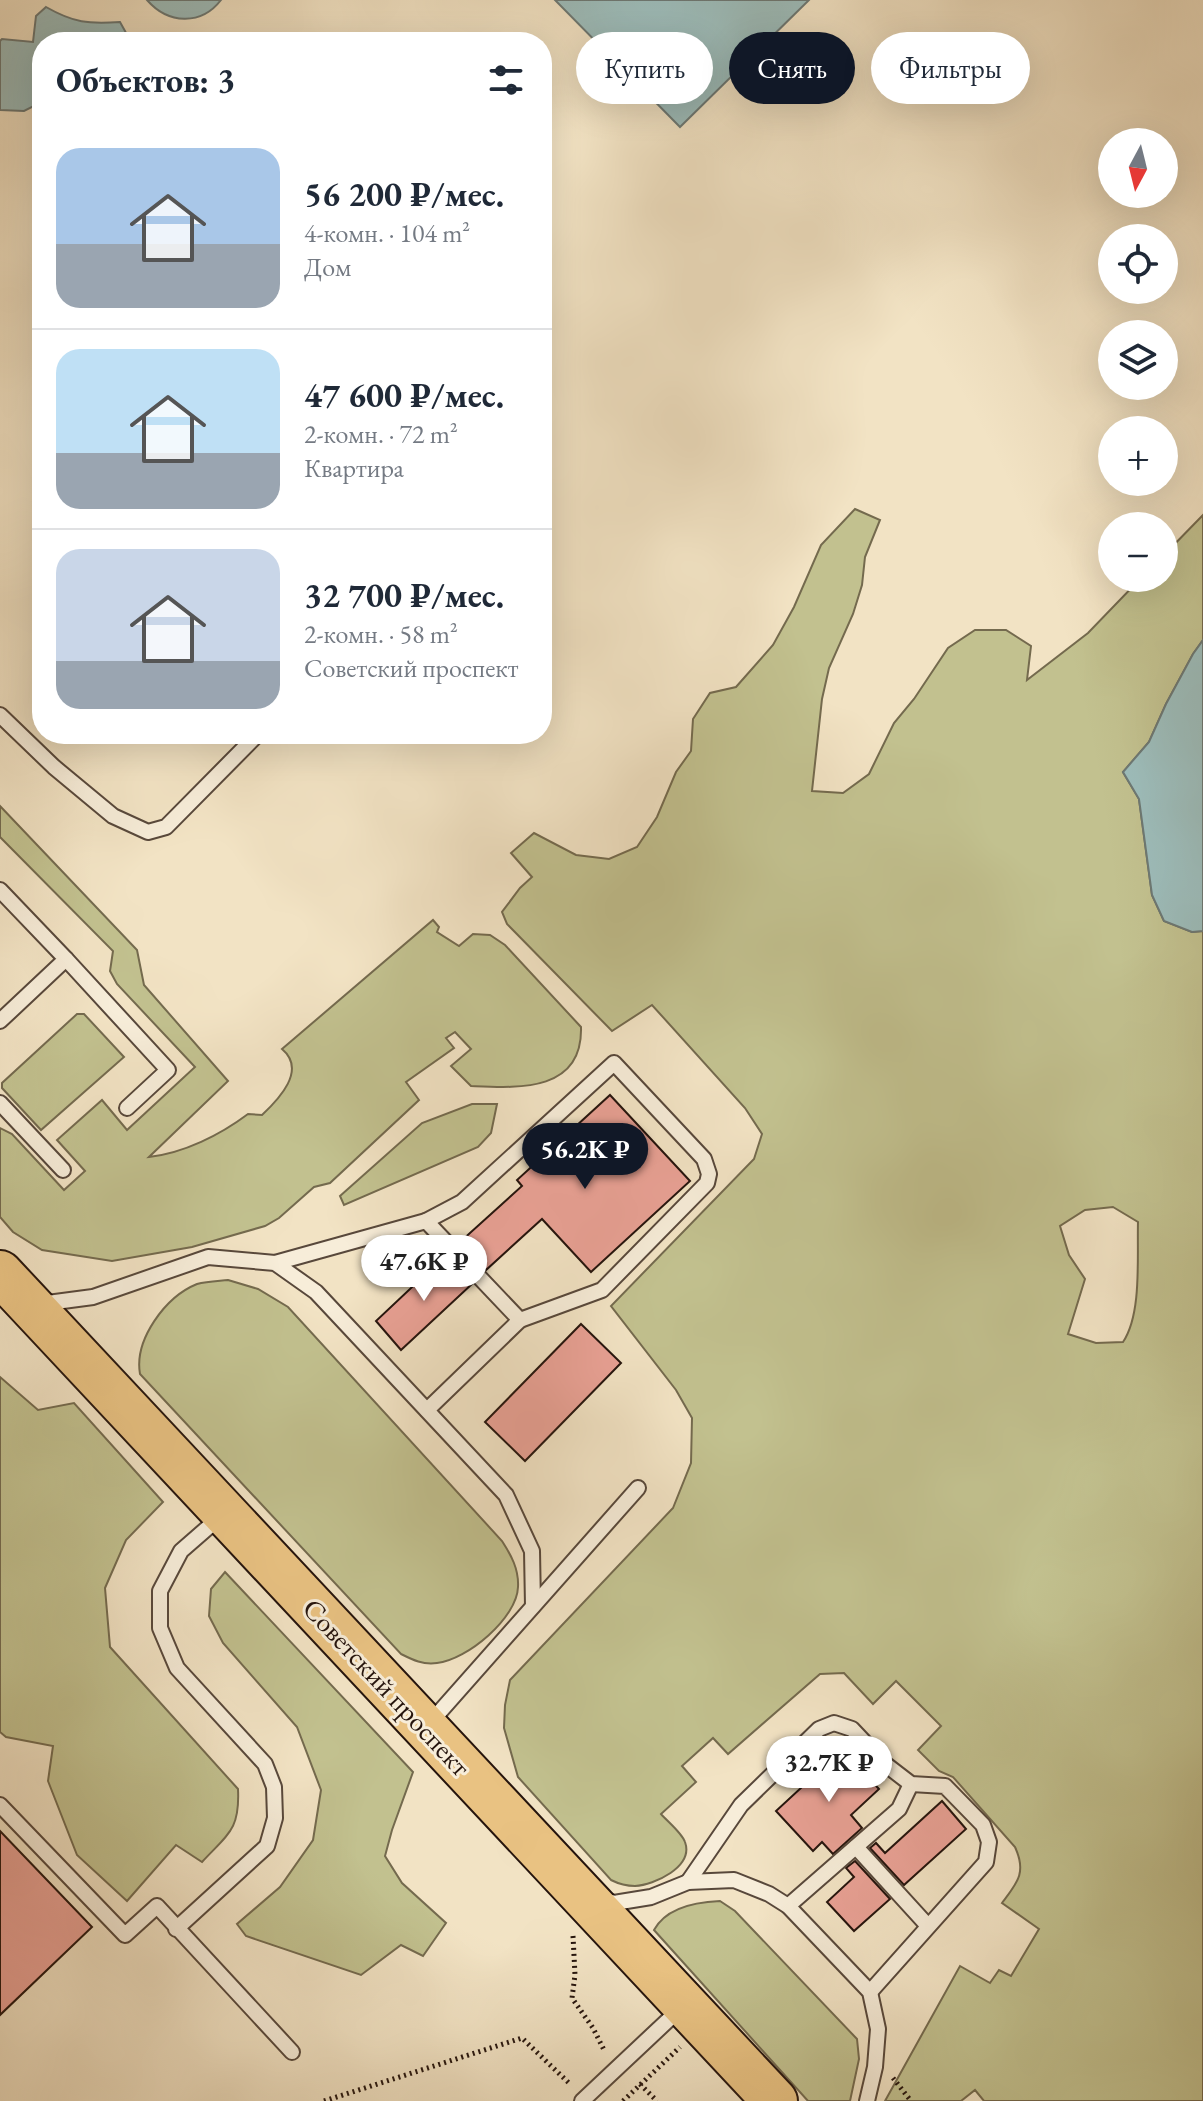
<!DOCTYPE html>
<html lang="ru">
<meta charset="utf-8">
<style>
:root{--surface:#fff;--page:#f6f6f7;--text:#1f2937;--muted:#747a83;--line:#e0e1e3;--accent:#111827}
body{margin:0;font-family:"EB Garamond",serif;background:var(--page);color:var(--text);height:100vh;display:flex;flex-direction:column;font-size:30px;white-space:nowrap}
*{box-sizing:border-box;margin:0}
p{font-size:26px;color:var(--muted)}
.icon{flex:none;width:44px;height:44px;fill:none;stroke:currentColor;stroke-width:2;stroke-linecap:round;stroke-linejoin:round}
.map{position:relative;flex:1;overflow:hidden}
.panel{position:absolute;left:32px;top:32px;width:520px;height:712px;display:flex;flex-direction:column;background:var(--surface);border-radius:32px;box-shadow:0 8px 32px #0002}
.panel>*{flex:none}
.banner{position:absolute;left:576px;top:32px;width:506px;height:72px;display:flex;gap:16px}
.needle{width:52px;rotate:187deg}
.controls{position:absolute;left:1098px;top:128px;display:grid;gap:16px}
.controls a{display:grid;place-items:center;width:80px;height:80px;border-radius:50%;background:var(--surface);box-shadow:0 8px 32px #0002;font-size:40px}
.price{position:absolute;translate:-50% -68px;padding:0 18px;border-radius:28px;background:#fff;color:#222;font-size:26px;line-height:52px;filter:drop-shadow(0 2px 4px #0008)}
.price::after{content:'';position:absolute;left:50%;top:48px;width:24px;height:18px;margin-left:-12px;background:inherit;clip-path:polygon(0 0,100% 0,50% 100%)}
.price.active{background:var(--accent);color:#fff}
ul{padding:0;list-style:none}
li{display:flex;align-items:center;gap:24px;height:200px;padding:0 24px}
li+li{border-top:2px solid var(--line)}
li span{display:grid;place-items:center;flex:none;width:224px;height:160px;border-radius:24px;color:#555}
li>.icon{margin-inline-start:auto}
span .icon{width:96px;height:96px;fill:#fffc;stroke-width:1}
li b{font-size:34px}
h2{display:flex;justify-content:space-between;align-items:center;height:96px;padding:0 24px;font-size:34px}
.pill{padding:0 28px;border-radius:36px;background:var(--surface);box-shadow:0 8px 32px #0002;font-size:28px;line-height:72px}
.pill.active{background:var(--accent);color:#fff}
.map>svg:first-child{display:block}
.green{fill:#c2c18f;stroke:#746a4e;stroke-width:2;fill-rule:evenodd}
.water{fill:#9dbdbb;stroke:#6d7975;stroke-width:2}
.building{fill:#e9a195;stroke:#25140d;stroke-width:2}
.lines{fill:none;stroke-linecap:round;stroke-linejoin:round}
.lane-casing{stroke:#58483b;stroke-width:18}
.primary-casing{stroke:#25140d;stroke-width:48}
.path{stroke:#25140d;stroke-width:5;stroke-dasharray:2 4;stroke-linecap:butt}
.lane{stroke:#f7edd9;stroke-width:14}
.primary{stroke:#e9c282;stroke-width:44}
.labels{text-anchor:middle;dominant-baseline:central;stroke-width:6;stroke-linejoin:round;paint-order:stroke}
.street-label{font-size:28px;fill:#25140d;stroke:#f7edd9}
</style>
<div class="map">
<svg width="1203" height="2101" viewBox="0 0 1203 2101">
<rect width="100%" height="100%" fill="#f2e3c4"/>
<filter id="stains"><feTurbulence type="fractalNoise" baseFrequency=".0025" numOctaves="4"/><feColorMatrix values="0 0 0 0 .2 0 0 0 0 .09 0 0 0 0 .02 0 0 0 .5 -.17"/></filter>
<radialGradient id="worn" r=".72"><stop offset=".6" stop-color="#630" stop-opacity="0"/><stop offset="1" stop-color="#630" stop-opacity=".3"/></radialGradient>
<g class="green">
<path d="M855,509L880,520L865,557L862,585L853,614L829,668L822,699L812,791L843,793L869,774L894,723L914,699L948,648L975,630H1006L1031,646L1027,680L1088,633L1141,578H1164V555L1203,515V640L1193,654L1166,704L1149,742L1123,772L1139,799L1152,895L1164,921L1192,932L1203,931V2101H984L975,2090L961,2101H885L960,1966L990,1983L999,1970L1011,1976L1039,1929L1002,1903C1017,1883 1027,1873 1015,1847L953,1777L939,1771L918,1750L941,1726L896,1681L873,1704L844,1673L820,1674L728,1754L713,1738L682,1766L696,1782L661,1814C668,1822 682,1833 685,1842C694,1867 654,1885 635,1886C626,1886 619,1884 611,1880L518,1777L504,1728L505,1705L510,1680L673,1508L691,1463L692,1418L676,1390L611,1306L754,1159L762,1134L745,1108L652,1005L612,1031L507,924L502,912L520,888L532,877L511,853L534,833L576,855L609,859L637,847L657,817L676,772L691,751L693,719L710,693L736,687L773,645L794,607L821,545ZM1113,1207L1138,1222C1137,1257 1142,1314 1123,1342L1096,1343L1068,1334L1085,1279L1069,1255L1060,1226L1085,1210Z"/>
<path d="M0,806L137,950L144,985L228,1081L149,1157C184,1153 220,1135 248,1114L262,1115C279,1099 307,1070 282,1049L433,920L439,927L437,932L459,946L473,934L490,935L505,945L581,1027C583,1093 517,1088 471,1086L451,1066L471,1049L455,1032L446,1038L454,1048L406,1082L419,1100L330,1183L314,1187L279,1218L265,1226L192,1247L112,1261L42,1250L13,1232L0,1217V1128L12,1134L64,1190L85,1171L57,1140L102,1100L127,1130L195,1067L117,984L110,971L113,951L0,837Z"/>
<polygon points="77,1014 84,1014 124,1057 41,1130 2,1088 2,1083"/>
<polygon points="472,1104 497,1104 491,1133 478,1147 344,1205 340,1196 422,1123"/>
<path d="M228,1280L258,1289L288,1307L502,1541C511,1555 519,1569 518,1587C517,1618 467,1660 437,1663C423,1665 413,1660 401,1654L140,1374C134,1340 165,1297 197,1284C207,1281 218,1281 228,1280Z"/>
<path d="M0,1377L38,1410L74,1403L163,1502L126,1540L105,1588L110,1647L238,1789C240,1830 228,1834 202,1862L176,1845L127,1901L77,1855L48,1781L53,1746L6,1737L0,1732Z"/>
<polygon points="225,1572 413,1772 392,1830 385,1856 402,1883 446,1923 423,1956 401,1945 361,1975 246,1936 237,1924 280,1887 313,1840 321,1790 297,1727 223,1643 209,1616 211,1589"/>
<path d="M720,1901L735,1911L857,2039L859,2059L850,2101H808L654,1930C666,1908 696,1902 720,1901Z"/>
</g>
<g class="water">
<path d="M147,0H221C201,26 168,24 147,0Z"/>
<polygon points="555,0 809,0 680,127"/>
<path d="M46,7C74,23 88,24 120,22L130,40L42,42V102L24,111L0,110V41L2,39L33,42L36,16Z"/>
<polygon points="1203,640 1203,931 1192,932 1164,921 1152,895 1139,799 1123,772 1149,742 1166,704 1193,654"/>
</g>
<g class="building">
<polygon points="610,1095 690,1181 591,1272 542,1219 486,1270 460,1242 522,1186 517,1180"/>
<polygon points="445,1256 472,1284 401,1350 376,1321"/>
<polygon points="581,1324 621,1363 525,1461 485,1422"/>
<polygon points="842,1750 879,1789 851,1815 862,1828 833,1854 822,1842 813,1851 776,1811"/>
<polygon points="942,1801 966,1829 904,1885 870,1848 876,1843 885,1853"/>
<polygon points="0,1831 92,1927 0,2015"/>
<polygon points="855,1861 890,1899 854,1931 827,1902 854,1877 846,1868"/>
</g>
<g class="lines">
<g class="lane-casing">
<g id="lane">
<polyline points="0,715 54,767 113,816 148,832 166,827 258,734"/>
<polyline points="0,890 66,959 0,1021"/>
<polyline points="66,959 168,1070 127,1108"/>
<polyline points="0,1103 63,1170"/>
<polyline points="426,1221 462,1202 614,1063 704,1159 709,1174 707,1183 602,1290 520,1320"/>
<polyline points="275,1263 426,1221 520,1320 427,1410"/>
<polyline points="40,1304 93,1297 208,1257 275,1263 316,1292 506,1495 532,1551 533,1606"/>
<polyline points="429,1724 638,1488"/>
<polyline points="0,1805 125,1935 157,1906 292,2052"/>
<polyline points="856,1847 928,1926"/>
<polyline points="688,1882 741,1805 819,1729 834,1723 852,1729 885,1764 911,1784 945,1786 983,1825 989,1842 986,1862 870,1992"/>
<polyline points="604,1900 614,1903 651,1897 688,1882 734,1880 769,1894 788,1906 870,1992 878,2029 875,2067 867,2101"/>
<polyline points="788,1906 899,1809 911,1784"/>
<polyline points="176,1929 267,1846 275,1818 274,1787 265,1764 177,1668 160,1628 160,1591 181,1551 220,1517"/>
<polyline points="582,2101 681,2008"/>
</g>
</g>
<g class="primary-casing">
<polyline id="primary" points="0,1273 775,2101"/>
</g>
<g class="path">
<polyline points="573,1936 575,1975 572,1998 593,2028 605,2052"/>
<polyline points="893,2078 911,2101"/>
<polyline points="640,2084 657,2101"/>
<polyline points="324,2101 522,2038 571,2085"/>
<polyline points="623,2101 680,2047"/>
</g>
<use href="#lane" class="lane"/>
<use href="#primary" class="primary"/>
</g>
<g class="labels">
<g class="street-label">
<text transform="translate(387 1687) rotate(47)">Советский проспект</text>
</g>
</g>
<rect width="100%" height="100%" filter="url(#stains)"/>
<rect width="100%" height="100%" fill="url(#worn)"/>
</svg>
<div class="controls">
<a><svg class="needle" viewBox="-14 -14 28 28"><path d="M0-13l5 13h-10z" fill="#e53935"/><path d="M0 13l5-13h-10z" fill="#747a83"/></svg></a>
<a><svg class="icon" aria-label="locate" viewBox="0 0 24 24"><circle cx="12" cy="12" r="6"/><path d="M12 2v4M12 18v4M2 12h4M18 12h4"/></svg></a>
<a><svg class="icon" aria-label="layers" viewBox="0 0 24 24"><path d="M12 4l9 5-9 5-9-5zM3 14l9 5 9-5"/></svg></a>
<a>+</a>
<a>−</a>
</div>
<b class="price active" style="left:585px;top:1191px">56.2K ₽</b>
<b class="price" style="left:424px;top:1303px">47.6K ₽</b>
<b class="price" style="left:829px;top:1804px">32.7K ₽</b>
<div class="banner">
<a class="pill">Купить</a>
<a class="pill active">Снять</a>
<a class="pill">Фильтры</a>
</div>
<section class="panel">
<h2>Объектов: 3<svg class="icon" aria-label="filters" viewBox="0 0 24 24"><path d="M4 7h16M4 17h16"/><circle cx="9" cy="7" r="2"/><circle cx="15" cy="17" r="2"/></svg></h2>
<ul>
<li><span style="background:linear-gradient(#a9c7e8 60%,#9aa5b1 0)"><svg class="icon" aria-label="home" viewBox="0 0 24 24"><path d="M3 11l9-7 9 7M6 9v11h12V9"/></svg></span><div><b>56 200 ₽/мес.</b><p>4-комн. · 104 m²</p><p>Дом</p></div></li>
<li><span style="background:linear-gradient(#bfe0f5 65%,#9aa5b1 0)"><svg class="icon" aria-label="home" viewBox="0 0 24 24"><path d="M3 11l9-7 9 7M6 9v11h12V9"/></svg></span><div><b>47 600 ₽/мес.</b><p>2-комн. · 72 m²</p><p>Квартира</p></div></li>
<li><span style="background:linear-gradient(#c9d6e8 70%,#9aa5b1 0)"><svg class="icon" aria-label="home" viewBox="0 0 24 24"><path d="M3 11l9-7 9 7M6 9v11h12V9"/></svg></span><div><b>32 700 ₽/мес.</b><p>2-комн. · 58 m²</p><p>Советский проспект</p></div></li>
</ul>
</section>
</div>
